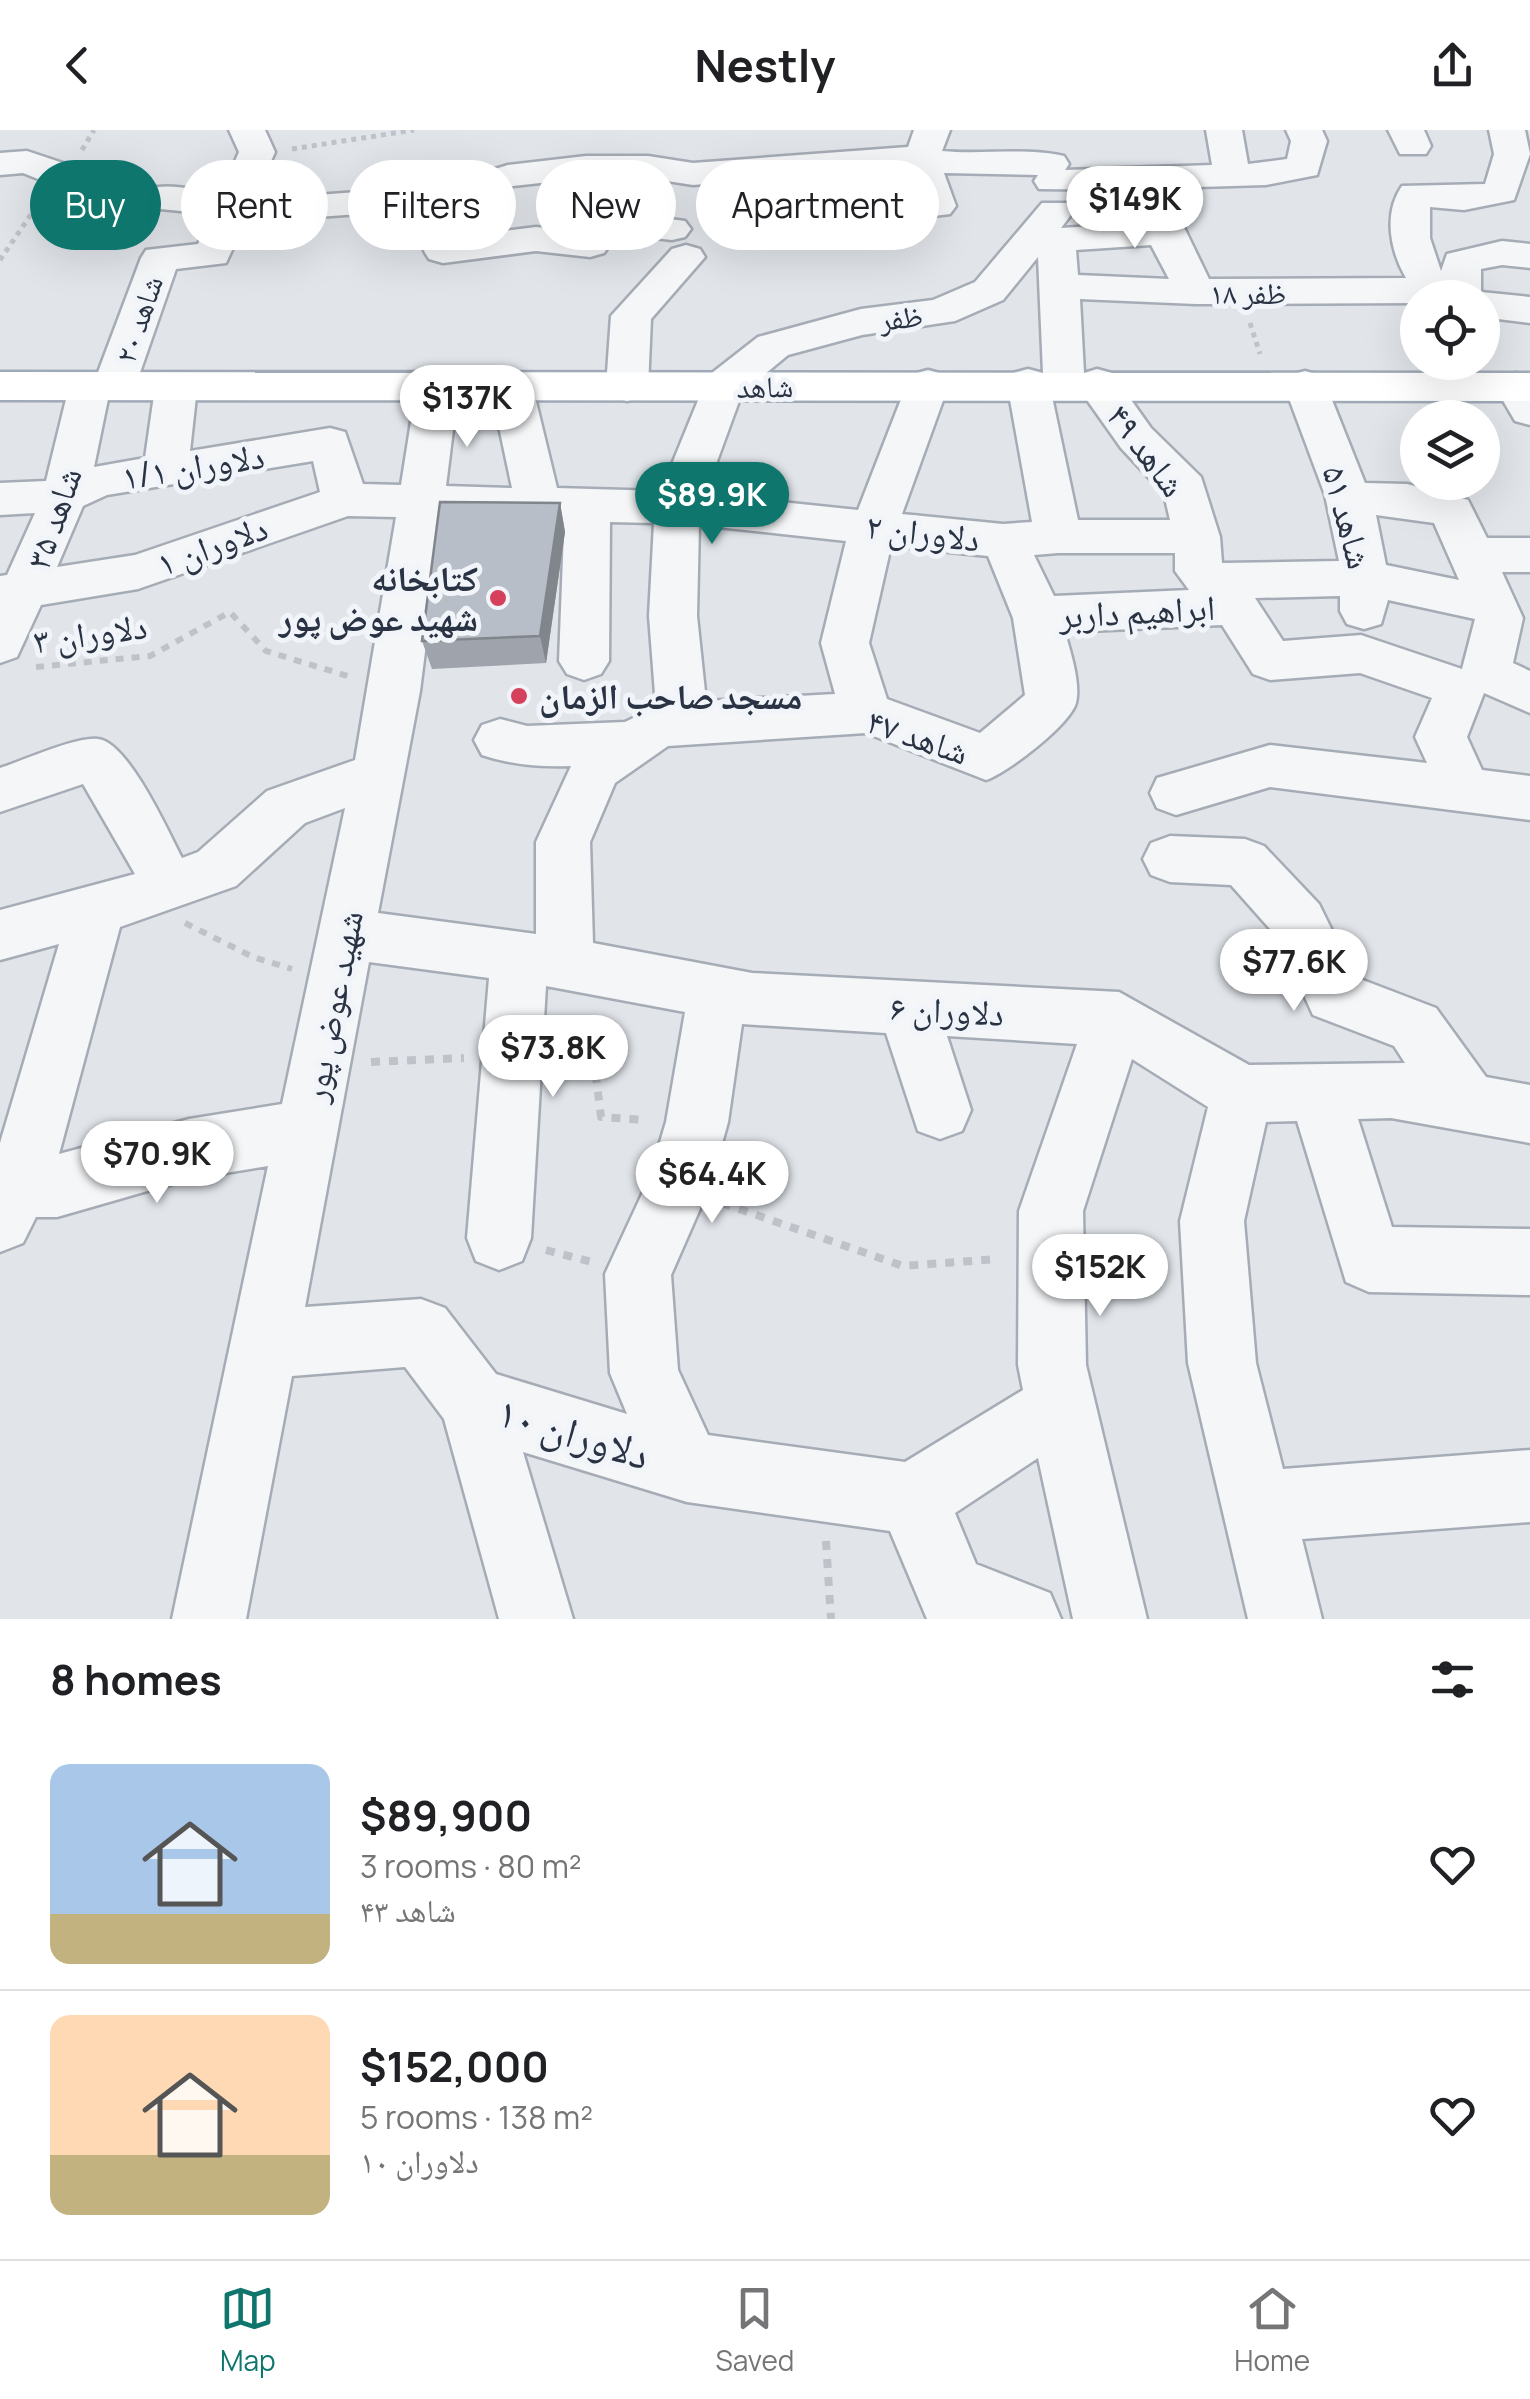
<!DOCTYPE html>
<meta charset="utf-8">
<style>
:root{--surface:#fff;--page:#f6f6f6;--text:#202124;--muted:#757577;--line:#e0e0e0;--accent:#0f766e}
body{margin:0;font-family:Manrope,"Noto Naskh Arabic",sans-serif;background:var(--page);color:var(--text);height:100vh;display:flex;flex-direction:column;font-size:38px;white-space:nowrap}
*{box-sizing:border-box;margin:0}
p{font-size:32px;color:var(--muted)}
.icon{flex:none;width:55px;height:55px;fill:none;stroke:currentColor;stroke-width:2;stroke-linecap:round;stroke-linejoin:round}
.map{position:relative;height:1489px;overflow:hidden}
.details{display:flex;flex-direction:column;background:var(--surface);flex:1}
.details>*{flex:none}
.banner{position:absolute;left:30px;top:30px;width:1000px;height:90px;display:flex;gap:20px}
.buttons{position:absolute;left:1400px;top:150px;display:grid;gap:20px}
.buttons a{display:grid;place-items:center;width:100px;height:100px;border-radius:50%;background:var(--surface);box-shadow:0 10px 40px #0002;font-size:50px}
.price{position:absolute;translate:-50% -85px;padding:0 22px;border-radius:35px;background:#fff;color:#222;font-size:32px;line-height:65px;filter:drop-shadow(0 2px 5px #0008)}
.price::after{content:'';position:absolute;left:50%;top:60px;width:30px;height:22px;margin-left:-15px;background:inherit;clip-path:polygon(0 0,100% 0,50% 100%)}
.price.active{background:var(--accent);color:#fff}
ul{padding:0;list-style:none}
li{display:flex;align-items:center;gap:30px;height:250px;padding:0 50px}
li+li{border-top:2px solid var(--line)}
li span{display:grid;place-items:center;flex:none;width:280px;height:200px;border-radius:20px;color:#555}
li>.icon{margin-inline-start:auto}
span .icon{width:120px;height:120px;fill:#fffc;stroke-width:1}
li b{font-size:42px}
h2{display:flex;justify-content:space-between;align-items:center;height:120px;padding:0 50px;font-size:42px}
.tag{padding:0 35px;border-radius:45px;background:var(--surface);box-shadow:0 10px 40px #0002;font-size:35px;line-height:90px}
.tag.active{background:var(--accent);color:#fff}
header{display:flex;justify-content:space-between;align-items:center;height:130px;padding:0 50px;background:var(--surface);font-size:45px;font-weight:700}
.tabs{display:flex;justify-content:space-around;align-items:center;height:140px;border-top:2px solid var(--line);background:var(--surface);font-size:28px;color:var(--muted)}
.tabs a{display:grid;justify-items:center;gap:5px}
.tabs .active{color:var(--accent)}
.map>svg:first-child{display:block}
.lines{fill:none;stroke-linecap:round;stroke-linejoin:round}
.minor-casing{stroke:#a6acb5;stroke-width:5}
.major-casing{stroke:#a0aab7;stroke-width:5}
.path-far2{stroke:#bfc3c9;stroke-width:5;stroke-dasharray:5 5;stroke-linecap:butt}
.path-far1{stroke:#bfc3c9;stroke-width:6;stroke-dasharray:8 8;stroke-linecap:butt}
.path{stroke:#bfc3c9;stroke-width:8;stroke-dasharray:9 9;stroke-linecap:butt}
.minor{fill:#f4f6f8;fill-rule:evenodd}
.major{fill:#fff;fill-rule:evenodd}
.wall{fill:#9ea3ac}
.shaded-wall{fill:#81858c}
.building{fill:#b8bec8;stroke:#81858c;stroke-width:2.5}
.poi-dot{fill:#d5415c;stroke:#f1f4f8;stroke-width:4}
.labels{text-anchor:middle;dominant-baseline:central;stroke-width:10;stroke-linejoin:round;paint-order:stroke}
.far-street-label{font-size:30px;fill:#293343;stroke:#f1f4f8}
.street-label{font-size:35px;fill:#293343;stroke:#f1f4f8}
.poi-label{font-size:35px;font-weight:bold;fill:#293343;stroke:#f1f4f8;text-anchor:end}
.near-street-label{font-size:42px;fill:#293343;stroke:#f1f4f8}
</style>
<header><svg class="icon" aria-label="back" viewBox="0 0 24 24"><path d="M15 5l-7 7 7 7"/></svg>Nestly<svg class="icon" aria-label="share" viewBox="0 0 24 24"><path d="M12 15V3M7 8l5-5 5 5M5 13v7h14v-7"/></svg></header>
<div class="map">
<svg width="1530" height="1489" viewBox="0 0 1530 1489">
<rect width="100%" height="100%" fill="#e1e5ea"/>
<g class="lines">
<g class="minor-casing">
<g id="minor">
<path d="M229,0H265L275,22L256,66L275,68L440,56L508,35L586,26H648L693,33L908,17L914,0H950L942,21C982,25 1026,17 1064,26L1069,34L1065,40L1212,35L1206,0H1242L1248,34L1287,29L1291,11L1286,0H1322L1327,11L1317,45L1266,55L1165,58L1209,149L1406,148C1390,121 1383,83 1402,56L1485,54L1494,24L1489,0H1525L1530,24L1514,70L1464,80L1430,77V108L1441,141L1447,124L1502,111L1530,114V138L1502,135L1481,139V162L1530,167V193L1482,187V168H1418V173L1196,174L1080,169L1084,243L1097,239L1112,243L1151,298L1201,347L1220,407L1222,433L1339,431L1325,365L1284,255L1290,245L1305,241L1320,245L1326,255L1365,353L1407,354L1468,370L1487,408H1530V442H1502L1523,488L1513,533L1530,541V583L1484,563L1467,607L1482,640L1530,646V690L1270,657L1176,685L1157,678L1150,663L1157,648L1270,615L1427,633L1415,607L1432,568L1360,543L1270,550L1253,544L1222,495L1065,502C1070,521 1081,553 1076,573C1070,595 1007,643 986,650L866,603L668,616L615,653L590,712L593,813L752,843L1119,862L1249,935L1405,933L1394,916L1313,885L1278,808L1231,755L1170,752L1151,745L1143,729L1151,713L1170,706L1245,709L1264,716L1319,774L1355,847L1436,878L1486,947L1530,955V1013L1391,988L1358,989L1392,1097L1530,1099V1165L1369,1162L1346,1152L1297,991L1266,992L1244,1091L1256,1233L1283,1339L1530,1320V1392L1302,1409L1322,1489H1248L1188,1233L1180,1091L1208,977L1132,929L1083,1081L1086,1235L1147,1489H1073L1038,1328L955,1383L976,1434L1050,1463L1061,1489H927L890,1401L687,1372L523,1322L573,1489H499L444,1289L405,1237L292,1246L246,1489H172L268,1036L189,1049L57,1087H36L23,1113L0,1122V1013L59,814L0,830V780L135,744L83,654L0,682V638C22,631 77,606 98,609C128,612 168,701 182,728L198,722L267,661L355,630L396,387L348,386L138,459L41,475L17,527L0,533V446L7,445L35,383L0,385V353L46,351L69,257L75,247L97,245L141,128L146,120L198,114L211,84L160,79C126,110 102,99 60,89L43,51L23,43L0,45V23L27,21L72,36L88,72L118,77C152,46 178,58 221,63L239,22ZM903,38L915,67L848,76L842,84L848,92L861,95L950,84L956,76L944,43L1038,45L1034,51L1039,59L1128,60L1141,93L1061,98L1074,81L1068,73H1042L975,152L933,170L861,179L758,207L708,246L661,361L557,358L533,259L527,249L512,245L497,249L491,259L512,358L446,356L458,260L452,250L437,246L422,250L416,260L401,355L363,354L345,302L330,298L190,321L197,258L191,248L176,244L161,248L155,258L145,328L94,337L108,269L129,267L135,257L176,139L226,133L247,88L275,90L444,78L513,56L586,48H648L693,55ZM1151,115L1169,149L1078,145L1076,120ZM1038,127L1043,243L1028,239L1013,243L1007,253L1032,392L1003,394L902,384L949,254L943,244L928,240L913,244L907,254L858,380L705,364L742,263L788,225L862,205L955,191L1003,170ZM1080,260L1121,318L1164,364L1170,390H1078L1051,262L1064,266ZM313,331L320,362L135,425L57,437L83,376L107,365ZM1376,385L1434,393L1459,450L1386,435ZM442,388L537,390L564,401L559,531L567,544L584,550L601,544L609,531L610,392L654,393L649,486L656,577L625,592L527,596L500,589L482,595L474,610L482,625C513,635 538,637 571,636L536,712V804L378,783L420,561ZM699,395L846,411L821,513L835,564L706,571L697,486ZM891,416L988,426L990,431L1013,488L1025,565L980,603L887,569L869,513ZM1058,423H1175V441L1189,460L1054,466L1034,425ZM1340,466V481L1347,494L1364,499L1381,494L1388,470L1475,489L1462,539L1361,505L1283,511L1255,468ZM345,678L282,974L189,989L59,1024L120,797L236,756L305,693ZM369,832L489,848L467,1108L476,1131L499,1140L522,1131L531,1108L546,856L685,882L666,992L649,1049L605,1144L610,1243L627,1284L496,1244L445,1178L421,1169L305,1177ZM742,894L886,903L918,1001L940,1009L962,1001L971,980L947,906L1077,914L1019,1081L1018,1235L1023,1260L905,1332L708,1305L678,1240L671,1145L710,1056L728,992Z"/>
<polygon points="1388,0 1424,0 1431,16 1426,24 1400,24"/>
<polygon points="607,81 685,91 691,99 685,107 672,110 617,104 604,123 590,127 536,121 443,133 429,129 424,121 429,113 443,109 536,97 580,102 594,84"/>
<polygon points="686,115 700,119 705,127 651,189 648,257 642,267 627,271 612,267 606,257 611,186 672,119"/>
<polygon points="1516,243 1530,247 1530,295 1515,291 1495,257 1501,247"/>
</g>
</g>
<g class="major-casing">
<polygon id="major" points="0,242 1530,243 1530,271 0,270"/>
</g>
<g class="path-far2">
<polyline points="292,19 414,0"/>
<polyline points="82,20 94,0"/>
<polyline points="0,130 34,80"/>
<polyline points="1250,193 1260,224"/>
</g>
<g class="path-far1">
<polyline points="36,537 150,526 230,482 266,521 351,547"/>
<polyline points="185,793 253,827 292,839"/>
</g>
<g class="path">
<polyline points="561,924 593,922 601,987 646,990"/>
<polyline points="371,932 464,928"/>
<polyline points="722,1073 903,1136 998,1129"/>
<polyline points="546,1120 592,1132"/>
<polyline points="826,1411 831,1489"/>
</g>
<use href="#minor" class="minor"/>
<use href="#major" class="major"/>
</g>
<polygon class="wall" points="560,373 565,402 546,533 432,539 422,511"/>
<polygon class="shaded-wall" points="560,373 565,402 546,533 540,506"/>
<polygon class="building" points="440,372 560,373 540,506 422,511"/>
<g class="poi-dot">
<circle cx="498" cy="468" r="10"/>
<circle cx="519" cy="566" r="10"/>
</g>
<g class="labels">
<g class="far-street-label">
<text x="1248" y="162">ظفر ۱۸</text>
<text transform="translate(901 187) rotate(-7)">ظفر</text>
<text transform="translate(138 189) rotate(-71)">شاهد ۲۰</text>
<text transform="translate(765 256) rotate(-1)">شاهد</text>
</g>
<g class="street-label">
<text transform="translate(1147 320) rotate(53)">شاهد ۴۹</text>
<text transform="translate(193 336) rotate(-9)">دلاوران ۱/۱</text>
<text transform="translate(1348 387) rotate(75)">شاهد ۵۱</text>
<text transform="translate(53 388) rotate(-71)">شاهد ۳۵</text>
<text transform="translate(923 402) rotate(7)">دلاوران ۲</text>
<text transform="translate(212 415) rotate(-20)">دلاوران ۱</text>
<text transform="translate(1137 481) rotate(-3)">ابراهیم داربر</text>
<text transform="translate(90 503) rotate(-8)">دلاوران ۳</text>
<text transform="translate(918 606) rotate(19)">شاهد ۴۷</text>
<text transform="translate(332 876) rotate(-79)">شهید عوض پور</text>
<text transform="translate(947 880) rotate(3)">دلاوران ۶</text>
</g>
<g class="poi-label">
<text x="478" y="448">کتابخانه<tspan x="478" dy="40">شهید عوض پور</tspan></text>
<text x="539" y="566" text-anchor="start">مسجد صاحب الزمان</text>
</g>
<g class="near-street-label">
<text transform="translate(574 1302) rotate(17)">دلاوران ۱۰</text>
</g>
</g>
</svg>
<div class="buttons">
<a><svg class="icon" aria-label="locate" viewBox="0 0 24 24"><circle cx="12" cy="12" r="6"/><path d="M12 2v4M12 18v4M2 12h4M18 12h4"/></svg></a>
<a><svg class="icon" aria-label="layers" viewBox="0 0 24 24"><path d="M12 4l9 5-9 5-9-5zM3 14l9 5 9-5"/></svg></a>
</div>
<b class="price" style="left:1135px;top:121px">$149K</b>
<b class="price" style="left:467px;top:320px">$137K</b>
<b class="price active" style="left:712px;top:417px">$89.9K</b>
<b class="price" style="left:1294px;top:884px">$77.6K</b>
<b class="price" style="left:553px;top:970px">$73.8K</b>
<b class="price" style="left:157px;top:1076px">$70.9K</b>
<b class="price" style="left:712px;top:1096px">$64.4K</b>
<b class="price" style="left:1100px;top:1189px">$152K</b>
<div class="banner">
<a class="tag active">Buy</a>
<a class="tag">Rent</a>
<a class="tag">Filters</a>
<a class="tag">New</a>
<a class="tag">Apartment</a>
</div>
</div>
<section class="details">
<h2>8 homes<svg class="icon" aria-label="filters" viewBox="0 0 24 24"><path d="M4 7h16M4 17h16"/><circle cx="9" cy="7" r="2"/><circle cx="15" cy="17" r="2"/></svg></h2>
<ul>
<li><span style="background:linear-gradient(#a9c7e8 75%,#c2b280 0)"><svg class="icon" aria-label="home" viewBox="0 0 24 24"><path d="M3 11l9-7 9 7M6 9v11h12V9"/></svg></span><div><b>$89,900</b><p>3 rooms · 80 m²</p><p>شاهد ۴۳</p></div><svg class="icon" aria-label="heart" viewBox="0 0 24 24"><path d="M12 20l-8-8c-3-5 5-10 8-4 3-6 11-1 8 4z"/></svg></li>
<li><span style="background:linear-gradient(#ffd9b3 70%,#c2b280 0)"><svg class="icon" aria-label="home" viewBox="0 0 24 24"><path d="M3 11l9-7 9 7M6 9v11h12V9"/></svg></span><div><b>$152,000</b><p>5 rooms · 138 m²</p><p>دلاوران ۱۰</p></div><svg class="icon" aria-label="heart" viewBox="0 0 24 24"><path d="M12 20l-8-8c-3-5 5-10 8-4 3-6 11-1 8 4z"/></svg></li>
</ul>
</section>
<nav class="tabs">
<a class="active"><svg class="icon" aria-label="map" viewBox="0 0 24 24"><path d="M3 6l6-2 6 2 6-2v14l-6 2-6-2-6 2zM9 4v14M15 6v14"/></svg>Map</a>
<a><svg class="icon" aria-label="saved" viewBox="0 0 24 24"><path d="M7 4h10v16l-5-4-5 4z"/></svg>Saved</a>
<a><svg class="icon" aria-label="home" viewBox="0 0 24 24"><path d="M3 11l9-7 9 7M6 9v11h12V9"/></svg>Home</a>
</nav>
